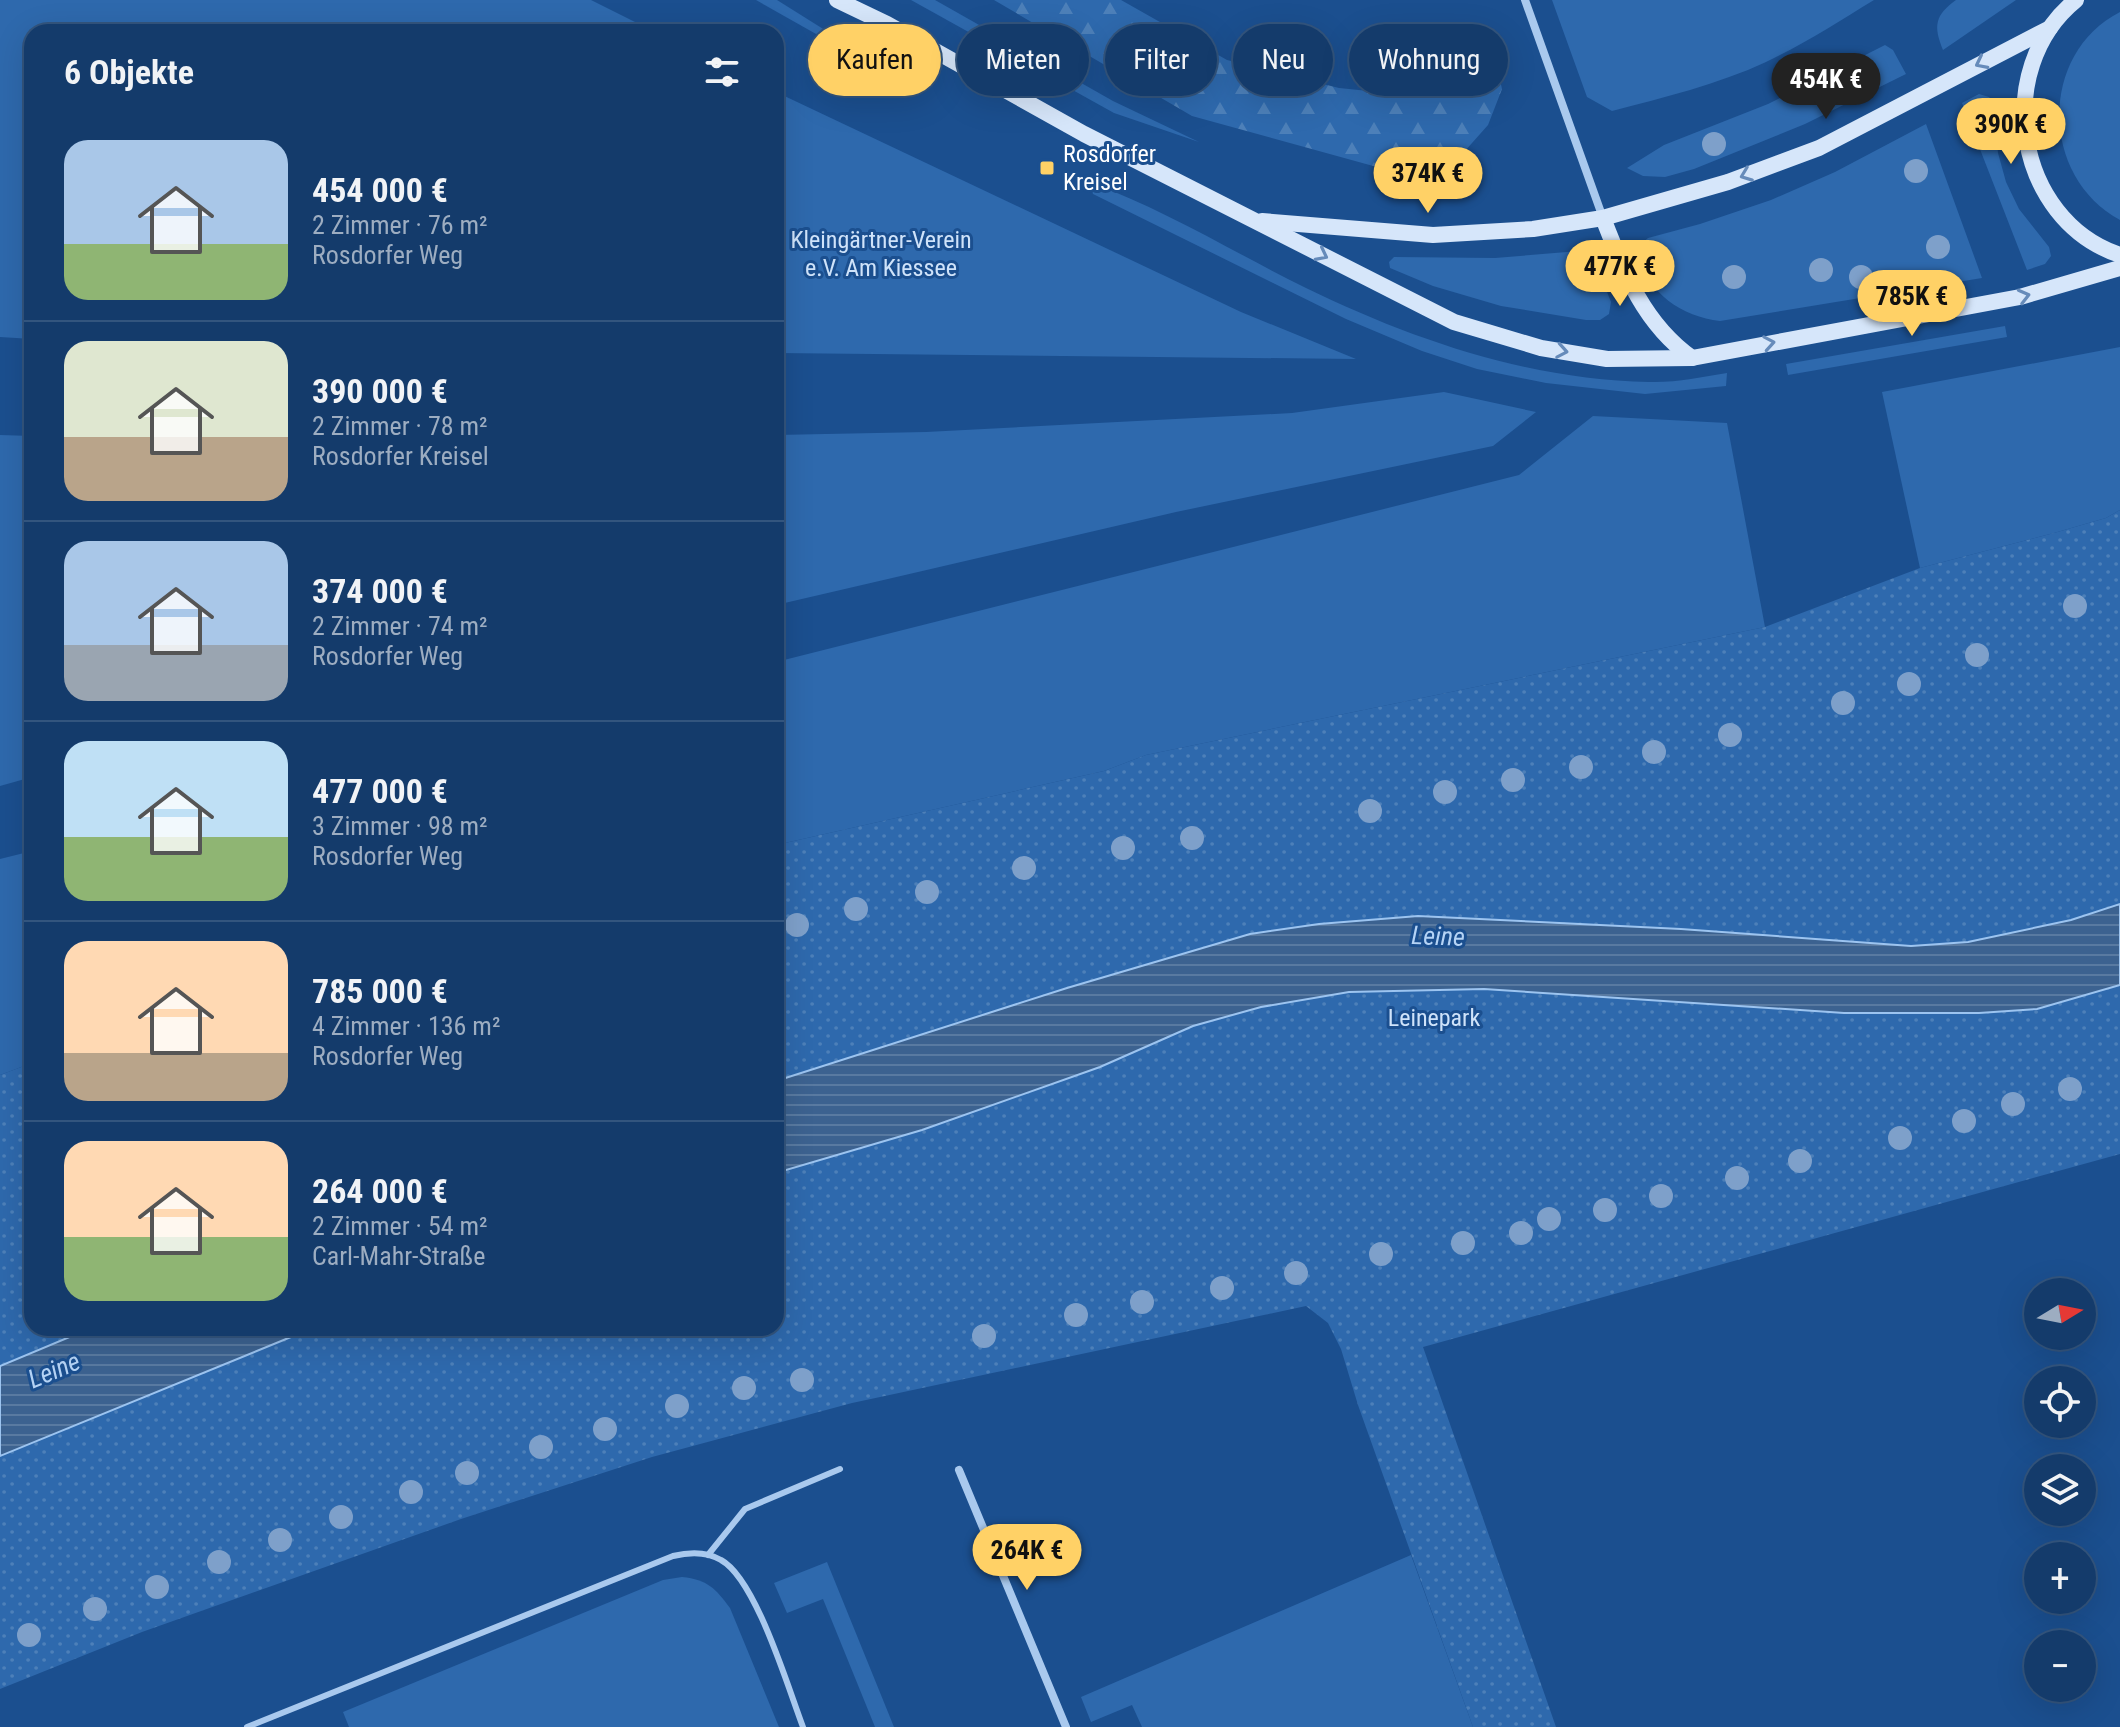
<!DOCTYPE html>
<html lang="de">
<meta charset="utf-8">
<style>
:root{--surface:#143b6b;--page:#1d4271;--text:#f1f3f6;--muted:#9dadc1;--line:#33557e;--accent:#ffd166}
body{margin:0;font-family:"Roboto Condensed",sans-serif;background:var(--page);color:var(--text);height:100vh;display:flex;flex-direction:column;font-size:30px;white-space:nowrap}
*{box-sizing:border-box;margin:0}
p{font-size:26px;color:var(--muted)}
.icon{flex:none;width:44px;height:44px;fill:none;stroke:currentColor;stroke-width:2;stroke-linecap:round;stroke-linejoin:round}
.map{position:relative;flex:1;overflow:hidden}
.panel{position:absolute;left:24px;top:24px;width:760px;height:1312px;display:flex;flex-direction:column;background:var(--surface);border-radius:24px;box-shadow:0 8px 32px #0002,0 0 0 2px var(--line)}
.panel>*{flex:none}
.guide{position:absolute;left:808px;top:24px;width:760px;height:72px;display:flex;gap:16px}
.needle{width:52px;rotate:80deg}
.fabs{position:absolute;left:2024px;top:1278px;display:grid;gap:16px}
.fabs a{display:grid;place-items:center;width:72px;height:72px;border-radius:50%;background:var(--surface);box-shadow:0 8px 32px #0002,0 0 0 2px var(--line);font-size:40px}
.price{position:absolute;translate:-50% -68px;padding:0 18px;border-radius:28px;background:var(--accent);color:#111;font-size:26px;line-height:52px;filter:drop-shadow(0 2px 4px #0008)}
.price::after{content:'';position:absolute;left:50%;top:48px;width:24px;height:18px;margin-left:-12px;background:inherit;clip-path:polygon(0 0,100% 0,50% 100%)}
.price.active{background:#222;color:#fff}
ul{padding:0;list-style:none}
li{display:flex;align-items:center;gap:24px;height:200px;padding:0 40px}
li+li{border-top:2px solid var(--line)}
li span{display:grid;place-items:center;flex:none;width:224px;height:160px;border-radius:24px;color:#555}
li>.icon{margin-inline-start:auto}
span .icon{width:96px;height:96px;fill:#fffc;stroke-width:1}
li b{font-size:34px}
h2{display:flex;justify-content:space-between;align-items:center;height:96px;padding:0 40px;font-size:34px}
.pill{padding:0 28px;border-radius:36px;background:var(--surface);box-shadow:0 8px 32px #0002,0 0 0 2px var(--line);font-size:28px;line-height:72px}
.pill.active{background:var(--accent);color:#111}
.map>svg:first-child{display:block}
.green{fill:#2e69ad}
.forest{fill:url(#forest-firs)}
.park{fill:url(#park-dots)}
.water{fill:url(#water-rules);stroke:#9cc4f0;stroke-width:2}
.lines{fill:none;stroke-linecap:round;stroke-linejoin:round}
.service{stroke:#a9c9ee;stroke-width:6}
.minor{stroke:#a9c9ee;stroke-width:8}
.secondary{stroke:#d6e6fa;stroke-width:16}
.tree{fill:#7ea0ca}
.oneway{stroke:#668bba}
.poi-dot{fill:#ffd166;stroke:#1b4f8f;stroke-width:3}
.labels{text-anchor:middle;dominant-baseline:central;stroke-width:6;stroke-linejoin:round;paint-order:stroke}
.poi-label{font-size:24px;fill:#fff;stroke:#1b4f8f;text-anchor:start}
.park-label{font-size:24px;fill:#cfe3fa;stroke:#1b4f8f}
.water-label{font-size:26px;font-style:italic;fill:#b5d3f5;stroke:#1b4f8f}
</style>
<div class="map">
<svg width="2120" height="1727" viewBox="0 0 2120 1727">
<defs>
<pattern id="forest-firs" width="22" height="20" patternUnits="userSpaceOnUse" patternTransform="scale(2)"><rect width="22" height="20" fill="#2e69ad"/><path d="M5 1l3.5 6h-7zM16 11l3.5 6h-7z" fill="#4d80b9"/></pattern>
<pattern id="park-dots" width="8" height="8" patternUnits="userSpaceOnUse" patternTransform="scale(2)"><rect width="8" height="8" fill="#2e69ad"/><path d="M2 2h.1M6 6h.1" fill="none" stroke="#4d80b9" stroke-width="1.8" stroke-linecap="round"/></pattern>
<pattern id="water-rules" width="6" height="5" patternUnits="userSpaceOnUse" patternTransform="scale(2)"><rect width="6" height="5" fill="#3c6290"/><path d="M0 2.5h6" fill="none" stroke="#597aa1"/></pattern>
</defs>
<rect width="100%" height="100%" fill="#1b4f8f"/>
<g class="green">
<polygon points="0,0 591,0 655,32 32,32 32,339 0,337"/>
<polygon points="756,0 777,0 836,37 832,43"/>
<polygon points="911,0 935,0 1113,101 1199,142 1114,113"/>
<path d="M1552,0H1874C1838,22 1804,44 1766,62C1719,84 1662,98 1612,111L1587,97Z"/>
<path d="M1956,0H2016L1943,50C1933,26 1935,15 1956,0Z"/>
<path d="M2120,12V220C2040,177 2038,54 2120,12Z"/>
<polygon points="1885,45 1893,50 1906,74 1805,124 1694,169 1665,177 1643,176 1627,168 1664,145 1768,104"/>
<polygon points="776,92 1241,312 1356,359 776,353"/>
<polygon points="1979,94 1989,97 1993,102 1998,153 2006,182 2019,209 2049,247 2051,256 2045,264 2027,270 1962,103"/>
<path d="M1926,124L1982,278L1720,321C1680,316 1642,291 1639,246L1648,238L1700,224L1771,200L1835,172Z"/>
<path d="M1089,182C1166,210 1233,252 1306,288C1413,340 1530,380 1649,382C1675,383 1701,377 1727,373L1726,386L1645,394L1546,383L1477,369L1422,351L1346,319L1093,194Z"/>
<polygon points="1579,251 1592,254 1611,302 1609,314 1600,320 1586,320 1501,306 1433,286 1390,268 1389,262 1394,257 1495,258"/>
<polygon points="2005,326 2007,337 1788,375 1786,364"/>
<polygon points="2120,347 2120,510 2106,518 2054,533 1920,568 1882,392"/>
<polygon points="1444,392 1536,412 1493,446 1176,512 776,605 776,435 926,432 1292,413"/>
<polygon points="1593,416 1727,423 1765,627 1146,755 1104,771 776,845 776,662 1519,475"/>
<polygon points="0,435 32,436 32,777 0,786"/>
<polygon points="32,851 32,1063 0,1075 0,859"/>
<polygon points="1411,1555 1473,1727 1142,1727 1132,1705 1091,1722 1081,1697"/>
<polygon points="827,1562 894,1727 875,1727 823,1599 787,1613 774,1583"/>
<path d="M682,1577C708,1580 715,1588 730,1608L779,1727H349L343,1712L663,1580Z"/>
</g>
<polygon class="forest" points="994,0 1121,0 1227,60 1339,88 1397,94 1426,88 1456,42 1488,29 1502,89 1488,125 1456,161 1395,172 1192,116"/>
<polygon class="park" points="2120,510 2120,1154 1423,1347 1556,1727 1473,1727 1358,1405 1341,1349 1328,1323 1306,1306 852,1403 652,1457 461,1519 142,1632 0,1689 0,1075 32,1063 32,1328 776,1328 776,845 1104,771 1146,755 1765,627 1920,568 2054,533 2106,518"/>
<g class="water">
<polygon points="2120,904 2120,985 2037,1009 1979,1013 1844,1013 1484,989 1349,992 1261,1007 1193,1026 1100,1067 922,1130 776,1173 776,1081 1067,988 1250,934 1319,924 1418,916 1681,929 1911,946 1968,942 2071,920"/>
<polygon points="91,1328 313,1328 0,1456 0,1366"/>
</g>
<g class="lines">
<g class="service">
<polyline points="708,1555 745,1509 840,1469"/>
<path d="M247,1727L673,1556C689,1552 706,1551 721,1560C756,1579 788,1688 803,1727"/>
</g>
<g class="minor">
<polyline points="1525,0 1603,218"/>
<polyline points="959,1470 1066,1727"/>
</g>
<g class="secondary">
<polyline points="837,0 887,24 1084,134 1454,322 1541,348 1607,359 1692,358 2020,297 2120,268"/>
<path d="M2076,0C1991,69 2015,220 2120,255"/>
<path d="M1603,218C1624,272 1643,323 1692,358"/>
<polyline points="1262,221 1433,235 1533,229 1603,218 1728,182 1819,148 2050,28"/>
</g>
</g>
<g class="tree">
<circle cx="1862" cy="69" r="12"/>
<circle cx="1714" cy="144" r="12"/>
<circle cx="1916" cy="171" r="12"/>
<circle cx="1938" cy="247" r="12"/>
<circle cx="1821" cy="270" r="12"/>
<circle cx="1734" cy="277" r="12"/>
<circle cx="1861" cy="277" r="12"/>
<circle cx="2075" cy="606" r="12"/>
<circle cx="1977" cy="655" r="12"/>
<circle cx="1909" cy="684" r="12"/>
<circle cx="1843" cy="703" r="12"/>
<circle cx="1730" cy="735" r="12"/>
<circle cx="1654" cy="752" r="12"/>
<circle cx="1581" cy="767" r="12"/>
<circle cx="1513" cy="780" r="12"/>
<circle cx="1445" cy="792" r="12"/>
<circle cx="1370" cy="811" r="12"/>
<circle cx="1192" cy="838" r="12"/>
<circle cx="1123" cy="848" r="12"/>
<circle cx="1024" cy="868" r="12"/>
<circle cx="927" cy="892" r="12"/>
<circle cx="856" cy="909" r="12"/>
<circle cx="797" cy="925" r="12"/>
<circle cx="2070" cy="1089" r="12"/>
<circle cx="2013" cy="1104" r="12"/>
<circle cx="1964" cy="1121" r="12"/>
<circle cx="1900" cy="1138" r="12"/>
<circle cx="1800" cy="1161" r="12"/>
<circle cx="1737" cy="1178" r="12"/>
<circle cx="1661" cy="1196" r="12"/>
<circle cx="1605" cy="1210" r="12"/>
<circle cx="1549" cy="1219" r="12"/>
<circle cx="1521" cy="1233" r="12"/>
<circle cx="1463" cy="1243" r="12"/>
<circle cx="1381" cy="1254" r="12"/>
<circle cx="1296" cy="1273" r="12"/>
<circle cx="1222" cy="1288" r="12"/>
<circle cx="1142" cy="1302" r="12"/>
<circle cx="1076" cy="1315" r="12"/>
<circle cx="984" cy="1336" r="12"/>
<circle cx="802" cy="1380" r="12"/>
<circle cx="744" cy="1388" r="12"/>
<circle cx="677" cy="1406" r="12"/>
<circle cx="605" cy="1429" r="12"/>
<circle cx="541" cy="1447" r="12"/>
<circle cx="467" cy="1473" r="12"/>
<circle cx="411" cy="1492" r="12"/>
<circle cx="341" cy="1517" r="12"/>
<circle cx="280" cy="1540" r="12"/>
<circle cx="219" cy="1562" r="12"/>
<circle cx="157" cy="1587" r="12"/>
<circle cx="95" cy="1609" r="12"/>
<circle cx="29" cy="1635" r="12"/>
</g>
<defs><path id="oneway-chevron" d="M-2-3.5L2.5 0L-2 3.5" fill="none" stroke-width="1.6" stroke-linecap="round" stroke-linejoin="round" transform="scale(2)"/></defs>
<g class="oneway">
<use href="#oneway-chevron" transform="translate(1981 63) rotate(153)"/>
<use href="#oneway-chevron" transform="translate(1746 175) rotate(159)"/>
<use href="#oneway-chevron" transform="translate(1322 255) rotate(27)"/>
<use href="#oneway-chevron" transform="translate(2024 296) rotate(-14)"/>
<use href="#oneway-chevron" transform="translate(1769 343) rotate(-10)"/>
<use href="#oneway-chevron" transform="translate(1562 351) rotate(10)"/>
</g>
<rect class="poi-dot" x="1039" y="160" width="16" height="16" rx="4"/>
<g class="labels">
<g class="poi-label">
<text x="1063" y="154">Rosdorfer<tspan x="1063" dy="28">Kreisel</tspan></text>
</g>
<g class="park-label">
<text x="881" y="240">Kleingärtner-Verein<tspan x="881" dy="28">e.V. Am Kiessee</tspan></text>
<text x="1434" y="1018">Leinepark</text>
</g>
<g class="water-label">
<text transform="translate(1438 936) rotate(2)">Leine</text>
<text transform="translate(54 1370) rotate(-23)">Leine</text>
</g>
</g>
</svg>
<div class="fabs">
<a><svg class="needle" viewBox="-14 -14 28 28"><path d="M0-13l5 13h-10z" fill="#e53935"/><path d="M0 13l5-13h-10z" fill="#9dadc1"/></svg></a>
<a><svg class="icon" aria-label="locate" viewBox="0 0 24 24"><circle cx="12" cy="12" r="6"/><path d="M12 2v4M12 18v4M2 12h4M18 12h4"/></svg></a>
<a><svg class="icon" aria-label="layers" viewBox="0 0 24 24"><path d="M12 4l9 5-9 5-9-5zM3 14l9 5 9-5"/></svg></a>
<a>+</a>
<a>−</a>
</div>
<b class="price active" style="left:1826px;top:121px">454K €</b>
<b class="price" style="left:2011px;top:166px">390K €</b>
<b class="price" style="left:1428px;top:215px">374K €</b>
<b class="price" style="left:1620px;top:308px">477K €</b>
<b class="price" style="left:1912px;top:338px">785K €</b>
<b class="price" style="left:1027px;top:1592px">264K €</b>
<div class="guide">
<a class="pill active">Kaufen</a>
<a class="pill">Mieten</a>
<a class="pill">Filter</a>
<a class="pill">Neu</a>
<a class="pill">Wohnung</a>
</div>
<section class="panel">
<h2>6 Objekte<svg class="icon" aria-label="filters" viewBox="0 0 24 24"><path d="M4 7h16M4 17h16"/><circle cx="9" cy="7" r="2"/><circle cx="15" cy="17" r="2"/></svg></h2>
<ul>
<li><span style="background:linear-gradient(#a9c7e8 65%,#8fb573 0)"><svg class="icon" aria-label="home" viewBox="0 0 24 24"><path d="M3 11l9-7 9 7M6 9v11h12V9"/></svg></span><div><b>454 000 €</b><p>2 Zimmer · 76 m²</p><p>Rosdorfer Weg</p></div></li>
<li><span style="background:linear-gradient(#dfe7d0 60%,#b9a48a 0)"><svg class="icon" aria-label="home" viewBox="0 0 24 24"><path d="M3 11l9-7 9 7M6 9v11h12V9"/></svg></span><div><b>390 000 €</b><p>2 Zimmer · 78 m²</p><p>Rosdorfer Kreisel</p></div></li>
<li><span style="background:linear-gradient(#a9c7e8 65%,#9aa5b1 0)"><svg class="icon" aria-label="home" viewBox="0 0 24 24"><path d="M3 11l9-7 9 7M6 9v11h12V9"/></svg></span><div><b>374 000 €</b><p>2 Zimmer · 74 m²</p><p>Rosdorfer Weg</p></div></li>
<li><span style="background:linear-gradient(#bfe0f5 60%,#8fb573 0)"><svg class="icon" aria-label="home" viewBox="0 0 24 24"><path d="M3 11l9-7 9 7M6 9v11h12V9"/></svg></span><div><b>477 000 €</b><p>3 Zimmer · 98 m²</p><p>Rosdorfer Weg</p></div></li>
<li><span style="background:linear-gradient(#ffd9b3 70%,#b9a48a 0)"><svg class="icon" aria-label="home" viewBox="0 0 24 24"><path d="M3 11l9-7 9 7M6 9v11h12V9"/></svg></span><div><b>785 000 €</b><p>4 Zimmer · 136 m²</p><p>Rosdorfer Weg</p></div></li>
<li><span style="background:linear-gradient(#ffd9b3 60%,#8fb573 0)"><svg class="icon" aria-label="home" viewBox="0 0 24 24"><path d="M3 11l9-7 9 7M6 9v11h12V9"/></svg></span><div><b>264 000 €</b><p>2 Zimmer · 54 m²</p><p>Carl-Mahr-Straße</p></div></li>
</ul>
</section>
</div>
